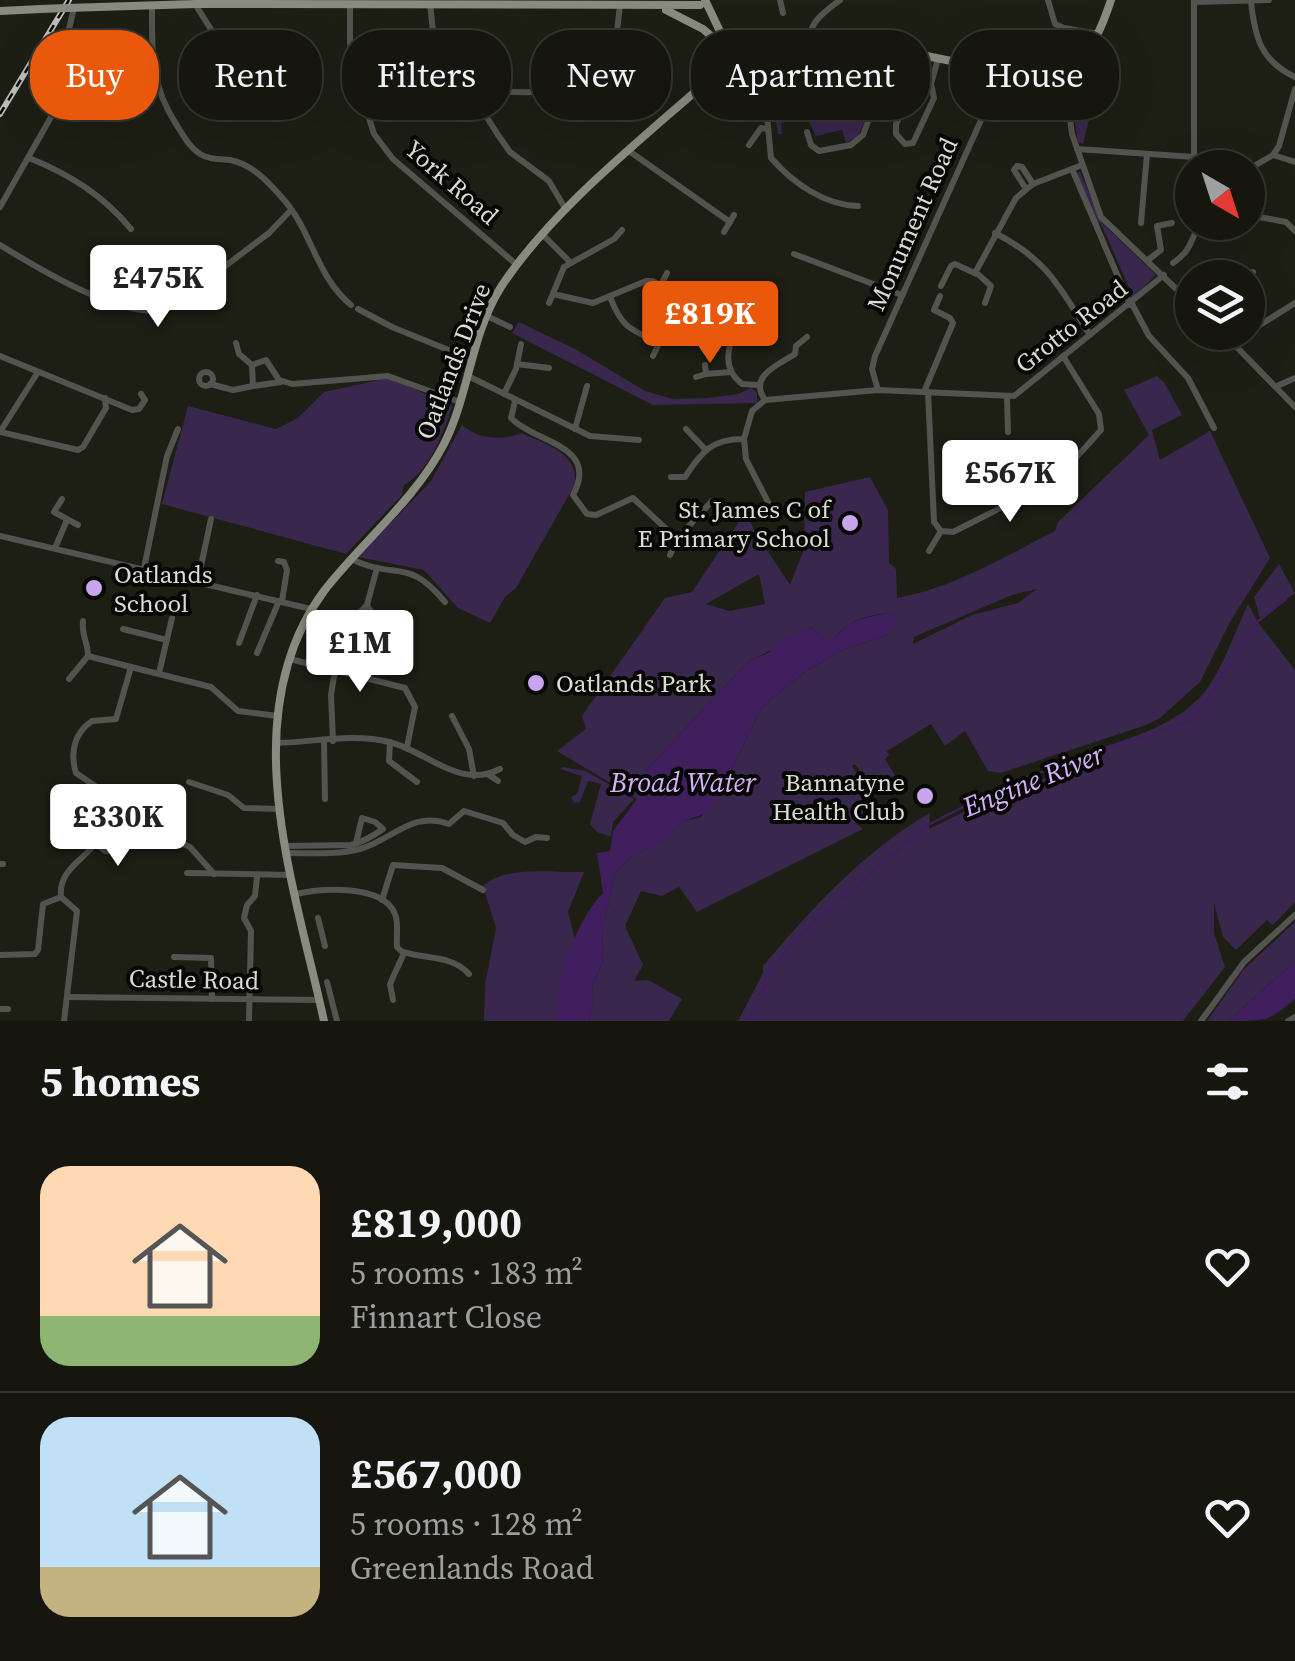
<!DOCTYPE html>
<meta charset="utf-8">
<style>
:root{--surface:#16160f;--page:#1f1f18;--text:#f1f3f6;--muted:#9e9f9e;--line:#35352f;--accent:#ea580c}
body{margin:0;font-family:"Source Serif 4",serif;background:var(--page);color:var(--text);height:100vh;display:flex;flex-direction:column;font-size:38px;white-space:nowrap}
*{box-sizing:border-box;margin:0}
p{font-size:32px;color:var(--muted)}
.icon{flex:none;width:55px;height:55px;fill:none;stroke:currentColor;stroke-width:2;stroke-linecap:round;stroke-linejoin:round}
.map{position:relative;height:1021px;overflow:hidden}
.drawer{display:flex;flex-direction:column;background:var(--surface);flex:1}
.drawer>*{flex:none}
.hud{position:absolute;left:30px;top:30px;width:1235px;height:90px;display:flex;gap:20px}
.needle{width:65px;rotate:141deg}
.buttons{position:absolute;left:1175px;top:150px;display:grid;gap:20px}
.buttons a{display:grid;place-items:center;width:90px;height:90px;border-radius:50%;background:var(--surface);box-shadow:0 10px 40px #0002,0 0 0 2px var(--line);font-size:50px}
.price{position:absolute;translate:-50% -85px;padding:0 22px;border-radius:10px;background:#fff;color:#222;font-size:32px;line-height:65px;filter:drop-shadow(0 2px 5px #0008)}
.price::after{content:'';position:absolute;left:50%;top:60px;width:30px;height:22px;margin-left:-15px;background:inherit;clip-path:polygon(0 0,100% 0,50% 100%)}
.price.selected{background:var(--accent);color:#fff}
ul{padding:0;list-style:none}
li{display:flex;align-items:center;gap:30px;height:250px;padding:0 40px}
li+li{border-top:2px solid var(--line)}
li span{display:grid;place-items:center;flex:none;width:280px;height:200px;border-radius:30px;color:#555}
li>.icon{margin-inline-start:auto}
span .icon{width:120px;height:120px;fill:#fffc;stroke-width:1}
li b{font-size:42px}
h2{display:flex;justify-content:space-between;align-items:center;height:120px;padding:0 40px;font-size:42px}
.chip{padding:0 35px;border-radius:40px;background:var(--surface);box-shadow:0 10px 40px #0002,0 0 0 2px var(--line);font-size:35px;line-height:90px}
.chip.selected{background:var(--accent);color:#fff}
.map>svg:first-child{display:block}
.green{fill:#3a274e;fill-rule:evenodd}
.water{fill:#411e5e}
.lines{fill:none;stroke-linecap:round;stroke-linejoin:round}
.stream{stroke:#411e5e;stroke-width:2.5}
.minor{stroke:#53544f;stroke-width:6}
.major{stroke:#8a8b80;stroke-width:8}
.rail-casing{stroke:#bebfb8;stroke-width:6}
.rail{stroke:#070804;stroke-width:2.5;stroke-dasharray:8;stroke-linecap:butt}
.major-bridge{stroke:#8a8b80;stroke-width:8}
.poi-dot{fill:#c8a5ef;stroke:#070804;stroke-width:4}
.labels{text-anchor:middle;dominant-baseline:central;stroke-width:8;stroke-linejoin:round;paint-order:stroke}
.street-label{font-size:25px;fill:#dbdcd5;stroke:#070804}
.poi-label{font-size:25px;fill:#dbdcd5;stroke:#070804;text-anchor:end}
.water-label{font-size:28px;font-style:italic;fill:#d5b0fd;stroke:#070804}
</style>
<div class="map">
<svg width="1295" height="1021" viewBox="0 0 1295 1021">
<rect width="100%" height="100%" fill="#1d1e14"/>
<g class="green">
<path d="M851,45L860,54L857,70L861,86L855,99L858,111L866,118L858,136L846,143L842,130L816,136L807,117L781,123L782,134H778L775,117C793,115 797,103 812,95C822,90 835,89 847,87Z"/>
<polygon points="1079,86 1096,91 1083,144 1078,142 1071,99 1071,92"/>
<polygon points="1080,172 1102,223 1156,275 1130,300 1126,293 1130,290 1103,228 1100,223 1096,225 1077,173"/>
<polygon points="519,322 575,349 645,391 673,399 708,398 738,394 751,388 757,393 757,403 653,405 512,333"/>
<path d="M1157,376L1164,382L1182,415L1152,430L1160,460L1210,431L1270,558L1230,622L1200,682L1160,718L1146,725L1001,773L988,771L965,731L945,746L931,724L887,751L889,755L885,759L896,777H902L877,793L855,764L852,766L862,780L859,784L876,807L855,823L863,829L697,912L679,887L662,896L641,891L625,926L643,965L634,981L648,980L682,999L669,1021H589L594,1003L592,988L604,959L602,932L616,872L632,857L664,840L685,821L701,817L721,792L760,711L777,694L808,670L841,651L888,635V613C866,616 848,620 834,639H825L811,627C789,637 771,652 749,661L647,769L637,799L557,751L586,729L582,716L665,598L692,592L746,511L754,530L790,585L804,549L805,492L870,477L888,510L889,563L896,569L897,598C953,588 1004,557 1055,531L1058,522L1149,435L1124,390ZM759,574L765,604L730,611L706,604ZM1037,589L1018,603L972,615L913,644L914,637L1012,595Z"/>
<path d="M384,379L394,380L452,406L451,410C441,437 430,470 404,485L402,495L346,554L162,504L188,406L276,429L298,418L324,392Z"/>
<path d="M462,425C477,439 503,441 521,433C545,444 581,453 574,486L516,588L505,597L490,623L458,608L424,570L358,557L431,481Z"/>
<polygon points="1279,564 1295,593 1260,618 1254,597"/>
<path d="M1248,604L1259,624L1295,670V902L1273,925L1267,920L1236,950L1223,937L1214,903V933L1225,967L1183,1021H738L763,973V966C812,908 864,851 930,813L929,829L1011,789L1061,773L1097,756L1095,750C1133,737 1180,724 1206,690C1224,666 1235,631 1248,604Z"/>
<polygon points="562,767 586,771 634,799 613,822 611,837 597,832 590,824 601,784 588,781 580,802 574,803 571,797 577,794 582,776 560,769"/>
<path d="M584,872L568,912L575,939L562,976L557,1021H484L485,985L496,928L483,886C505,865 554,873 584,872Z"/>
<polygon points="1295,922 1295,961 1228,1021 1207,1021 1244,969"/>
</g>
<g class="water">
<path d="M888,613L898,616L888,635L841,651L808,670L777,694L760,711L721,792L706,813L685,821L665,840L632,857L616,872L602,932L604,959L592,988L594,1003L589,1021H557C552,987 578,916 603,893L597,853L610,851L613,831L637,799L647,769L749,661L770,652L774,645L792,634L811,627L825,639H834C849,619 865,618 888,613Z"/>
<path d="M1295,961V999C1268,1021 1269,1021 1228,1021Z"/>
</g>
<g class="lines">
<polyline class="stream" points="749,1021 773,968 796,938 926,826 1010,783 1187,722 1204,705 1257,622 1286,599"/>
<g class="minor">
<polyline points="780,0 783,13"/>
<polyline points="1048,0 1055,24 1064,28"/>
<polyline points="1194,0 1194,157"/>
<polyline points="1194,2 1269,0"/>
<path d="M1251,2C1255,38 1261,61 1295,77"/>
<polyline points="195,4 234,66 296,63"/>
<polyline points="430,4 433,31 498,135 510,152 549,181 566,210"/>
<path d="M152,5C152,51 150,84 176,124C183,135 189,147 200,154C210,160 220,159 230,160C253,164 270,184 285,201C312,233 317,277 351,305"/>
<polyline points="350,5 350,43 356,76 374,134 393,159 517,265"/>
<polyline points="1064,28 1099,34"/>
<polyline points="1064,28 1062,33 1069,61"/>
<path d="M812,48C804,25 823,13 840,0"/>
<path d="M748,57L766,106L771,158C793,183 824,205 858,206"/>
<polyline points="1055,65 1067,96 1072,134 1101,217 1192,304"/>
<polyline points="934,71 926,82 914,86 896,124 896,134 905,144 913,143 934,98 931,84 938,59"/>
<polyline points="611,85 620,5"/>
<circle cx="610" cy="94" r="9"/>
<polyline points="1065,88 1077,83 1094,85 1102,49 1096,42"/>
<polyline points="473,97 504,92 601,93"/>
<polyline points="807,132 811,145 819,151 851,145 863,135 872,111 863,77 867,44"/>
<polyline points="749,145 761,128 767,129"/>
<polyline points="1077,149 1194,157 1235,167 1254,166 1273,155 1279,146 1295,89"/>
<polyline points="629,151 730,222"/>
<polyline points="1273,155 1295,162"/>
<path d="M29,158C69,174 103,195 131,229"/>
<polyline points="1072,169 1130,305"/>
<polyline points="1026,189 1014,170 1017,166 1022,167 1033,184"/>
<polyline points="0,207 72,80 69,29 74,8"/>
<polyline points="1259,217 1286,222 1295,231"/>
<polyline points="1141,223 1147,154"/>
<polyline points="724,232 734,215"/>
<path d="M995,233C1048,260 1060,288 1090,335"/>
<polyline points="543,235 571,263"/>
<path d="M0,245C36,267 131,326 171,307L269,233L291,210"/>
<polyline points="794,254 902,295"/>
<polyline points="1148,260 1161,250 1157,226 1172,223"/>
<path d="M1173,263C1196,247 1188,238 1203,222"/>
<polyline points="975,273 1016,198 1033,184 1082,165"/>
<polyline points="1225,278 1253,272"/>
<polyline points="661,285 667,273"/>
<polyline points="941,286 951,266 955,264 979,275 991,286 985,303"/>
<path d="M724,292L737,300L741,309C735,335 715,363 742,384L758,385"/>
<polyline points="553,294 593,303 646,281 652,281 667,288"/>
<path d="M610,297C622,328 630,329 659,343"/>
<polyline points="549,303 564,267 614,239 622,230"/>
<polyline points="1132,304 1149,336 1188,378 1214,428"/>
<polyline points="358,309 392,327 473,360"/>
<polyline points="487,316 510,327"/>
<polyline points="1222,332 1295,407"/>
<polyline points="236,343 239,354 252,365 266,360 279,380 292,384 388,376 460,402"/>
<polyline points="1236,345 1255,328 1295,303"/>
<polyline points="0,356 132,410 139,409 145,400 141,394"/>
<polyline points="653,356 665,331"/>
<polyline points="517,364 549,368"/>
<polyline points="252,365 253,386 281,382"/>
<polyline points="705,365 706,374 731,372"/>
<polyline points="38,372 0,432 78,450 83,447 106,408 105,398"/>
<circle cx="206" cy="379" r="7"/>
<polyline points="468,376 590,436 639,440"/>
<polyline points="696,377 706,374"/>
<polyline points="210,384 233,390 253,386"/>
<polyline points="1277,386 1295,378"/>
<polyline points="878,390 872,369 875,356 1000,78"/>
<polyline points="924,392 953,323 950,318 934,310 940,296"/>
<polyline points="928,392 934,522 941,531 953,532 1056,480 1101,430 1099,414 1063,356"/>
<polyline points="504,394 516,369 521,344"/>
<polyline points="1007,397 1008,432"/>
<path d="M765,400C748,376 778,365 795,354L796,346L807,337"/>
<path d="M515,401L511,418C535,443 600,445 573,495L587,514L596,515L633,498L677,539L670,555"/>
<polyline points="575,429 587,386"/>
<polyline points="686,429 705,449"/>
<path d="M671,477H685C703,451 711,439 744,439"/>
<polyline points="62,499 54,512 78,525"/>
<polyline points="769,504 746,459 744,439 752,411 765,400 878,390 1014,396 1164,275"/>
<polyline points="0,536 311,609"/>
<polyline points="677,539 712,501"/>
<polyline points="55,548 67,520"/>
<polyline points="929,551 941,531"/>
<path d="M351,559C397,581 407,556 445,602"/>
<polyline points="278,561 284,562 287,570 282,601"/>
<polyline points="144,568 167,456 178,429"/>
<path d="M377,568L367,605C373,617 385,624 397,628"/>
<polyline points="198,580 211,519"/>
<polyline points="123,629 167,640"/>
<polyline points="349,632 354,618 367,605"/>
<polyline points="239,643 257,595"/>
<polyline points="257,653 279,601"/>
<polyline points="88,656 131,667"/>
<polyline points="290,659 405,688 415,707 407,747"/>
<polyline points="159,673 172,618"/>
<path d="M69,679L88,656C88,643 81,633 83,621"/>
<polyline points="452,716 469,749 474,776"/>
<polyline points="333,741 331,695 335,670"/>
<polyline points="324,742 325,799"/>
<polyline points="390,742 389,761 417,782"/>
<path d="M277,743C313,742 354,733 389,742C427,751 459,790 500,769"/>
<polyline points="489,775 498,781"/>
<polyline points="189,782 228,795 244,808 279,809"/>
<polyline points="98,814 133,813 137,810 132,801 98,801"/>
<polyline points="167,837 190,847 214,874"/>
<polyline points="96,844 105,851 114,851 114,838"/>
<path d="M286,846L351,845C363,842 373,836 383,829L375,822L362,818L356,843"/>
<path d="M287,853C311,853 336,855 360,849C392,840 413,810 449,824L464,811L503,823L513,835L525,842L536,837L547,838"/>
<polyline points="0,864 3,864"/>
<polyline points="187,873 291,875"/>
<path d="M296,894C321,888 383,884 395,914C399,923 396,937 397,947L401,951C424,960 451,954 469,974"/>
<path d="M61,897C58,869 85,860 97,841L98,788L76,773C70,753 74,733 92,721L116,719L131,667L211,687L238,711L278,716"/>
<polyline points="61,897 77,911 64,1021"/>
<polyline points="382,900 393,865 442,868 483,890"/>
<polyline points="318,918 325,946"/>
<polyline points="0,955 35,954 38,950 43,904 61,897"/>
<polyline points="174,957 211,958 212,999"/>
<polyline points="327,982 337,1021"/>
<polyline points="67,997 320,1000"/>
<polyline points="393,1000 390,984 404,953"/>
<polyline points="0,1009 8,1009"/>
<polyline points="249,1021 251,931 244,918 247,905 255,896 257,877"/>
<polyline points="1201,1021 1244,962 1295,915"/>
<polyline points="1288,1021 1295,1017"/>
</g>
<g class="major">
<polyline points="705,0 727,46"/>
<polyline points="67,8 195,4 700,5"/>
<polyline points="666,10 703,29 732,54"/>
<polyline points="0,11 41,9"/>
<path d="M732,54L782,59L830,41L847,40L996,70L1002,64L1009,69C1076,59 1087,72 1111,0"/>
<path d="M324,1021C295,887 232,715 324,591C362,542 415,500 444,444C469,395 471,334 501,287C554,206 650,133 722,68L732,54"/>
</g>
<g class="rail-casing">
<polyline id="rail" points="0,114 69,0"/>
</g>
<use href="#rail" class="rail"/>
<polyline class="major-bridge" points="41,9 67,8"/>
</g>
<g class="poi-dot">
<circle cx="850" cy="523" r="10"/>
<circle cx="94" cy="588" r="10"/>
<circle cx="536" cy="683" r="10"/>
<circle cx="925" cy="796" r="10"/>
</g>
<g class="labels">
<g class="street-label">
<text transform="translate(452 182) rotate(41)">York Road</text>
<text transform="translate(912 224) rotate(-66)">Monument Road</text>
<text transform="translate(1071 326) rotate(-38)">Grotto Road</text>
<text transform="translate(453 361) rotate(-69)">Oatlands Drive</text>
<text transform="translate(194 979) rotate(1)">Castle Road</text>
</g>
<g class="poi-label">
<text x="830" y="509">St. James C of<tspan x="830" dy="29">E Primary School</tspan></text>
<text x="114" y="574" text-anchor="start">Oatlands<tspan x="114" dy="29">School</tspan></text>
<text x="556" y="683" text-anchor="start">Oatlands Park</text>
<text x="905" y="782">Bannatyne<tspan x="905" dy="29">Health Club</tspan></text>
</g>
<g class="water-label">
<text transform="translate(1033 780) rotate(-22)">Engine River</text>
<text x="683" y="782">Broad Water</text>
</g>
</g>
</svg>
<div class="buttons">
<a><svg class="needle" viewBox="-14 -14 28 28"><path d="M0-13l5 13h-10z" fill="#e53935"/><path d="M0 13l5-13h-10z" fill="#9e9f9e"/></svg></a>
<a><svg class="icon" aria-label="layers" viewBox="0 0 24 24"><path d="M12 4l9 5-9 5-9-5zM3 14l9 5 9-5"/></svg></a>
</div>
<b class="price" style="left:158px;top:330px">£475K</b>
<b class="price selected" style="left:710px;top:366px">£819K</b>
<b class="price" style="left:1010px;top:525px">£567K</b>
<b class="price" style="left:360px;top:695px">£1M</b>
<b class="price" style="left:118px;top:869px">£330K</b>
<div class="hud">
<a class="chip selected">Buy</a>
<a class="chip">Rent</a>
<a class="chip">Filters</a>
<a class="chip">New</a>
<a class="chip">Apartment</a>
<a class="chip">House</a>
</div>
</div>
<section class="drawer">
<h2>5 homes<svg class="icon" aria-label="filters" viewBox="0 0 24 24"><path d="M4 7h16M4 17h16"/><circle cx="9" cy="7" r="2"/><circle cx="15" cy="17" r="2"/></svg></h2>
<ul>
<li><span style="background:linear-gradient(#ffd9b3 75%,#8fb573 0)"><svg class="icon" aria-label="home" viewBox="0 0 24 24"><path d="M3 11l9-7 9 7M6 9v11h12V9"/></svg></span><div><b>£819,000</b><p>5 rooms · 183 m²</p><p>Finnart Close</p></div><svg class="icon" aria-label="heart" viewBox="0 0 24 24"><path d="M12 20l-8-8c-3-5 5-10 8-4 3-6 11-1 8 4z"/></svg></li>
<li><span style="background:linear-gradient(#bfe0f5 75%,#c2b280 0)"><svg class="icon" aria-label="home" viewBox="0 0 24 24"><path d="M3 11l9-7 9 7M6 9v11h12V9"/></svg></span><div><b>£567,000</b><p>5 rooms · 128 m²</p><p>Greenlands Road</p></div><svg class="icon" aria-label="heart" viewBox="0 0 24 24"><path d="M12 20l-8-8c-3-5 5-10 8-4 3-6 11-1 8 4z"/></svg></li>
</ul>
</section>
